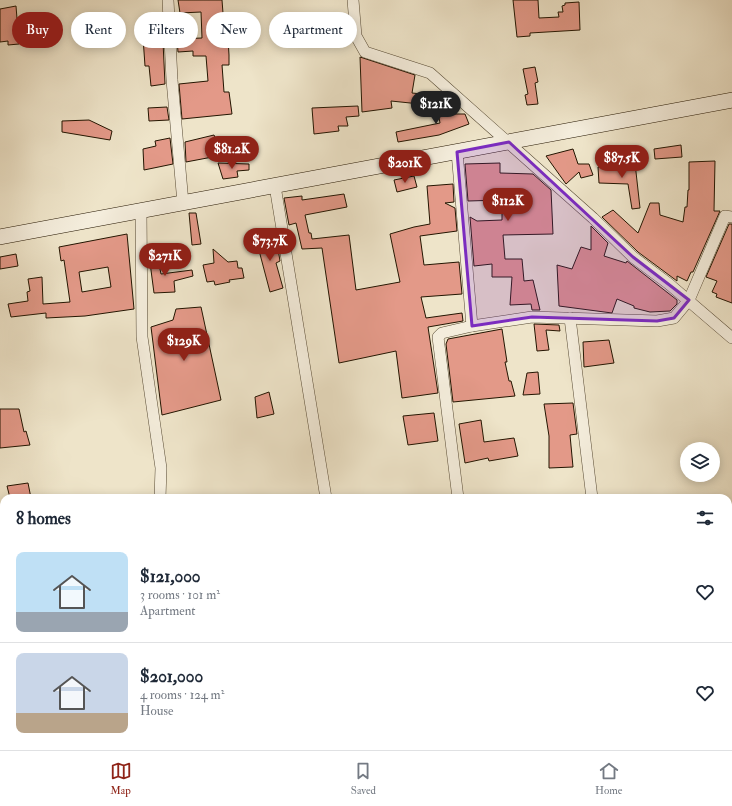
<!DOCTYPE html>
<meta charset="utf-8">
<style>
:root{--surface:#fff;--page:#f6f6f7;--text:#1f2937;--muted:#747a83;--line:#e0e1e3;--accent:#8f2418}
body{margin:0;font-family:"IM FELL Double Pica",serif;background:var(--page);color:var(--text);height:100vh;display:flex;flex-direction:column;font-size:15px;white-space:nowrap}
*{box-sizing:border-box;margin:0}
p{font-size:13px;color:var(--muted)}
.icon{flex:none;width:22px;height:22px;fill:none;stroke:currentColor;stroke-width:2;stroke-linecap:round;stroke-linejoin:round}
.map{position:relative;flex:1;overflow:hidden}
.drawer{position:absolute;left:0px;top:494px;width:732px;height:256px;display:flex;flex-direction:column;background:var(--surface);border-radius:12px 12px 0 0;box-shadow:0 2px 10px #0003}
.drawer>*{flex:none}
.guide{position:absolute;left:12px;top:12px;width:400px;height:36px;display:flex;gap:8px}
.controls{position:absolute;left:680px;top:442px;display:grid;gap:8px}
.controls a{display:grid;place-items:center;width:40px;height:40px;border-radius:50%;background:var(--surface);box-shadow:0 2px 10px #0003;font-size:20px}
.price{position:absolute;translate:-50% -34px;padding:0 9px;border-radius:14px;background:var(--accent);color:#fff;font-size:13px;line-height:26px;filter:drop-shadow(0 1px 2px #0008)}
.price::after{content:'';position:absolute;left:50%;top:24px;width:12px;height:9px;margin-left:-6px;background:inherit;clip-path:polygon(0 0,100% 0,50% 100%)}
.price.on{background:#222;color:#fff}
ul{padding:0;list-style:none}
li{display:flex;align-items:center;gap:12px;height:100px;padding:0 16px}
li+li{border-top:1px solid var(--line)}
li span{display:grid;place-items:center;flex:none;width:112px;height:80px;border-radius:8px;color:#555}
li>.icon{margin-inline-start:auto}
span .icon{width:48px;height:48px;fill:#fffc;stroke-width:1}
li b{font-size:17px}
h2{display:flex;justify-content:space-between;align-items:center;height:48px;padding:0 16px;font-size:17px}
.tag{padding:0 14px;border-radius:18px;background:var(--surface);box-shadow:0 2px 10px #0003;font-size:14px;line-height:36px}
.tag.on{background:var(--accent);color:#fff}
.tab-bar{display:flex;justify-content:space-around;align-items:center;height:56px;border-top:1px solid var(--line);background:var(--surface);font-size:11px;color:var(--muted)}
.tab-bar a{display:grid;justify-items:center;gap:2px}
.tab-bar .on{color:var(--accent)}
.map>svg:first-child{display:block}
.building{fill:#e39988;stroke:#231501;fill-rule:evenodd}
.lines{fill:none;stroke-linecap:round;stroke-linejoin:round}
.street-casing{stroke:#564933;stroke-width:12}
.secondary-casing{stroke:#231501;stroke-width:16}
.street{stroke:#f4eddc;stroke-width:11}
.secondary{stroke:#f4eddc;stroke-width:15}
.marked{fill:#7b2cbf;fill-opacity:0.2;stroke:#7b2cbf;stroke-width:3;stroke-linejoin:round}
</style>
<div class="map">
<svg width="732" height="750" viewBox="0 0 732 750">
<rect width="100%" height="100%" fill="#eee4c9"/>
<filter id="stains"><feTurbulence type="fractalNoise" baseFrequency=".005" numOctaves="4"/><feColorMatrix values="0 0 0 0 .2 0 0 0 0 .09 0 0 0 0 .02 0 0 0 .5 -.17"/></filter>
<radialGradient id="worn" r=".72"><stop offset=".6" stop-color="#630" stop-opacity="0"/><stop offset="1" stop-color="#630" stop-opacity=".3"/></radialGradient>
<g class="building">
<polygon points="178,0 222,0 225,40 228,39 229,55 229,65 222,65 224,92 229,92 232,114 182,119 179,84 208,81 206,56 193,56 193,51 178,52 177,39 202,38 201,12 180,13"/>
<polygon points="513,0 538,0 539,18 559,17 558,12 563,12 562,6 565,5 565,3 579,2 580,30 530,33 530,36 517,37"/>
<polygon points="16,6 19,44 8,45 8,41 0,42 0,9"/>
<polygon points="162,21 165,84 151,86 149,66 145,66 142,23"/>
<polygon points="360,57 415,75 412,93 422,94 420,104 391,101 392,108 362,112"/>
<polygon points="535,67 538,82 535,83 538,104 527,105 525,95 528,94 523,69"/>
<polygon points="453,104 454,114 465,114 469,124 439,135 398,142 396,132 440,123 437,107"/>
<polygon points="358,106 359,116 346,117 348,126 338,126 339,131 314,134 312,108"/>
<polygon points="167,107 169,120 149,121 148,108"/>
<polygon points="89,120 112,131 110,140 62,132 62,121"/>
<polygon points="214,135 223,155 186,162 185,142"/>
<polygon points="170,138 173,164 144,170 143,149 156,146 155,141"/>
<polygon points="681,145 682,157 655,159 654,149"/>
<polygon points="573,149 578,164 589,164 593,175 581,178 579,172 566,184 546,156"/>
<polygon points="715,161 714,211 720,211 693,272 691,272 687,281 677,276 677,281 638,252 602,217 613,210 638,233 650,203 659,203 660,215 683,222 685,207 687,207 688,190 689,190 689,162"/>
<polygon points="218,163 249,164 249,170 237,171 238,177 223,179"/>
<polygon points="500,163 500,173 533,174 551,190 553,234 503,235 505,259 522,259 524,281 533,280 540,310 532,310 531,304 510,305 512,277 492,277 492,264 474,266 470,217 477,221 502,220 502,200 468,201 465,164"/>
<polygon points="635,163 640,208 632,209 628,184 599,183 598,167"/>
<polygon points="414,176 417,187 397,192 394,180"/>
<polygon points="453,184 454,202 445,203 455,208 457,231 420,236 424,265 459,262 462,294 421,297 426,318 462,313 463,321 428,327 438,393 402,398 396,351 339,363 322,248 302,249 296,223 289,225 284,198 302,196 302,200 344,194 347,207 305,215 309,233 311,233 312,239 349,235 356,290 400,282 390,234 414,227 430,224 427,186"/>
<polygon points="189,213 196,213 201,244 192,245"/>
<polygon points="729,224 732,224 732,303 716,297 717,294 712,292 717,281 706,277"/>
<polygon points="591,226 608,243 604,256 626,263 627,261 677,300 677,304 670,311 650,312 634,308 634,306 617,299 612,313 559,306 557,265 572,269 581,247 591,250"/>
<path d="M127,234L134,309L85,316L46,318V313L11,317L8,304L28,301L27,292L30,291L28,279L42,277L43,304L70,302L64,260L61,261L59,247ZM108,267L111,287L82,292L79,272Z"/>
<polygon points="276,237 280,261 276,263 283,288 270,292 256,239"/>
<polygon points="213,249 228,262 237,261 238,268 242,268 244,278 229,280 230,282 215,285 214,281 207,282 203,265 214,263"/>
<polygon points="16,254 18,266 0,269 0,257"/>
<polygon points="157,254 161,274 192,270 193,276 174,281 175,292 154,293 149,255"/>
<polygon points="201,307 221,400 162,415 151,327 173,320 176,309"/>
<polygon points="534,324 559,325 560,331 546,330 549,350 537,351"/>
<polygon points="502,329 507,362 505,362 509,381 511,381 515,396 453,402 446,344 448,339"/>
<polygon points="609,340 614,363 584,367 583,342"/>
<polygon points="538,372 540,394 523,395 527,373"/>
<polygon points="269,392 274,414 257,418 255,397"/>
<polygon points="573,403 577,434 570,435 573,467 549,468 549,436 544,404"/>
<polygon points="0,409 19,409 24,432 26,431 30,445 0,448"/>
<polygon points="434,413 438,441 408,445 403,416"/>
<polygon points="481,420 484,442 514,438 518,456 489,461 488,458 465,463 459,424"/>
<polygon points="28,483 31,498 10,498 7,486"/>
</g>
<g class="lines">
<g class="street-casing">
<g id="street">
<polyline points="168,0 172,80 183,203"/>
<polyline points="353,0 356,36 365,52 430,73 593,218 633,257 669,284 732,338"/>
<polyline points="457,152 472,326"/>
<polyline points="275,186 326,498"/>
<polyline points="141,210 142,337 161,468 160,498"/>
<polyline points="570,318 592,498"/>
<polyline points="458,498 438,337 442,333 472,326 532,317 657,321 674,318 689,300 725,216 732,217"/>
<polyline points="3,599 4,604"/>
<polyline points="189,746 190,750"/>
<polyline points="364,746 364,750"/>
<polyline points="467,746 468,750"/>
<polyline points="502,746 503,750"/>
<polyline points="130,750 145,746"/>
</g>
</g>
<g class="secondary-casing">
<polyline id="secondary" points="0,237 732,100"/>
</g>
<use href="#street" class="street"/>
<use href="#secondary" class="secondary"/>
</g>
<path class="marked" d="M509,142L633,257L689,300L674,318L657,321L532,317L472,326L457,152Z"/>
<rect width="100%" height="100%" filter="url(#stains)"/>
<rect width="100%" height="100%" fill="url(#worn)"/>
</svg>
<div class="controls">
<a><svg class="icon" aria-label="layers" viewBox="0 0 24 24"><path d="M12 4l9 5-9 5-9-5zM3 14l9 5 9-5"/></svg></a>
</div>
<b class="price on" style="left:436px;top:125px">$121K</b>
<b class="price" style="left:232px;top:170px">$81.2K</b>
<b class="price" style="left:622px;top:179px">$87.5K</b>
<b class="price" style="left:405px;top:184px">$201K</b>
<b class="price" style="left:508px;top:222px">$112K</b>
<b class="price" style="left:270px;top:262px">$73.7K</b>
<b class="price" style="left:165px;top:277px">$271K</b>
<b class="price" style="left:184px;top:362px">$129K</b>
<div class="guide">
<a class="tag on">Buy</a>
<a class="tag">Rent</a>
<a class="tag">Filters</a>
<a class="tag">New</a>
<a class="tag">Apartment</a>
</div>
<section class="drawer">
<h2>8 homes<svg class="icon" aria-label="filters" viewBox="0 0 24 24"><path d="M4 7h16M4 17h16"/><circle cx="9" cy="7" r="2"/><circle cx="15" cy="17" r="2"/></svg></h2>
<ul>
<li><span style="background:linear-gradient(#bfe0f5 75%,#9aa5b1 0)"><svg class="icon" aria-label="home" viewBox="0 0 24 24"><path d="M3 11l9-7 9 7M6 9v11h12V9"/></svg></span><div><b>$121,000</b><p>3 rooms · 101 m²</p><p>Apartment</p></div><svg class="icon" aria-label="heart" viewBox="0 0 24 24"><path d="M12 20l-8-8c-3-5 5-10 8-4 3-6 11-1 8 4z"/></svg></li>
<li><span style="background:linear-gradient(#c9d6e8 75%,#b9a48a 0)"><svg class="icon" aria-label="home" viewBox="0 0 24 24"><path d="M3 11l9-7 9 7M6 9v11h12V9"/></svg></span><div><b>$201,000</b><p>4 rooms · 124 m²</p><p>House</p></div><svg class="icon" aria-label="heart" viewBox="0 0 24 24"><path d="M12 20l-8-8c-3-5 5-10 8-4 3-6 11-1 8 4z"/></svg></li>
</ul>
</section>
</div>
<nav class="tab-bar">
<a class="on"><svg class="icon" aria-label="map" viewBox="0 0 24 24"><path d="M3 6l6-2 6 2 6-2v14l-6 2-6-2-6 2zM9 4v14M15 6v14"/></svg>Map</a>
<a><svg class="icon" aria-label="saved" viewBox="0 0 24 24"><path d="M7 4h10v16l-5-4-5 4z"/></svg>Saved</a>
<a><svg class="icon" aria-label="home" viewBox="0 0 24 24"><path d="M3 11l9-7 9 7M6 9v11h12V9"/></svg>Home</a>
</nav>
